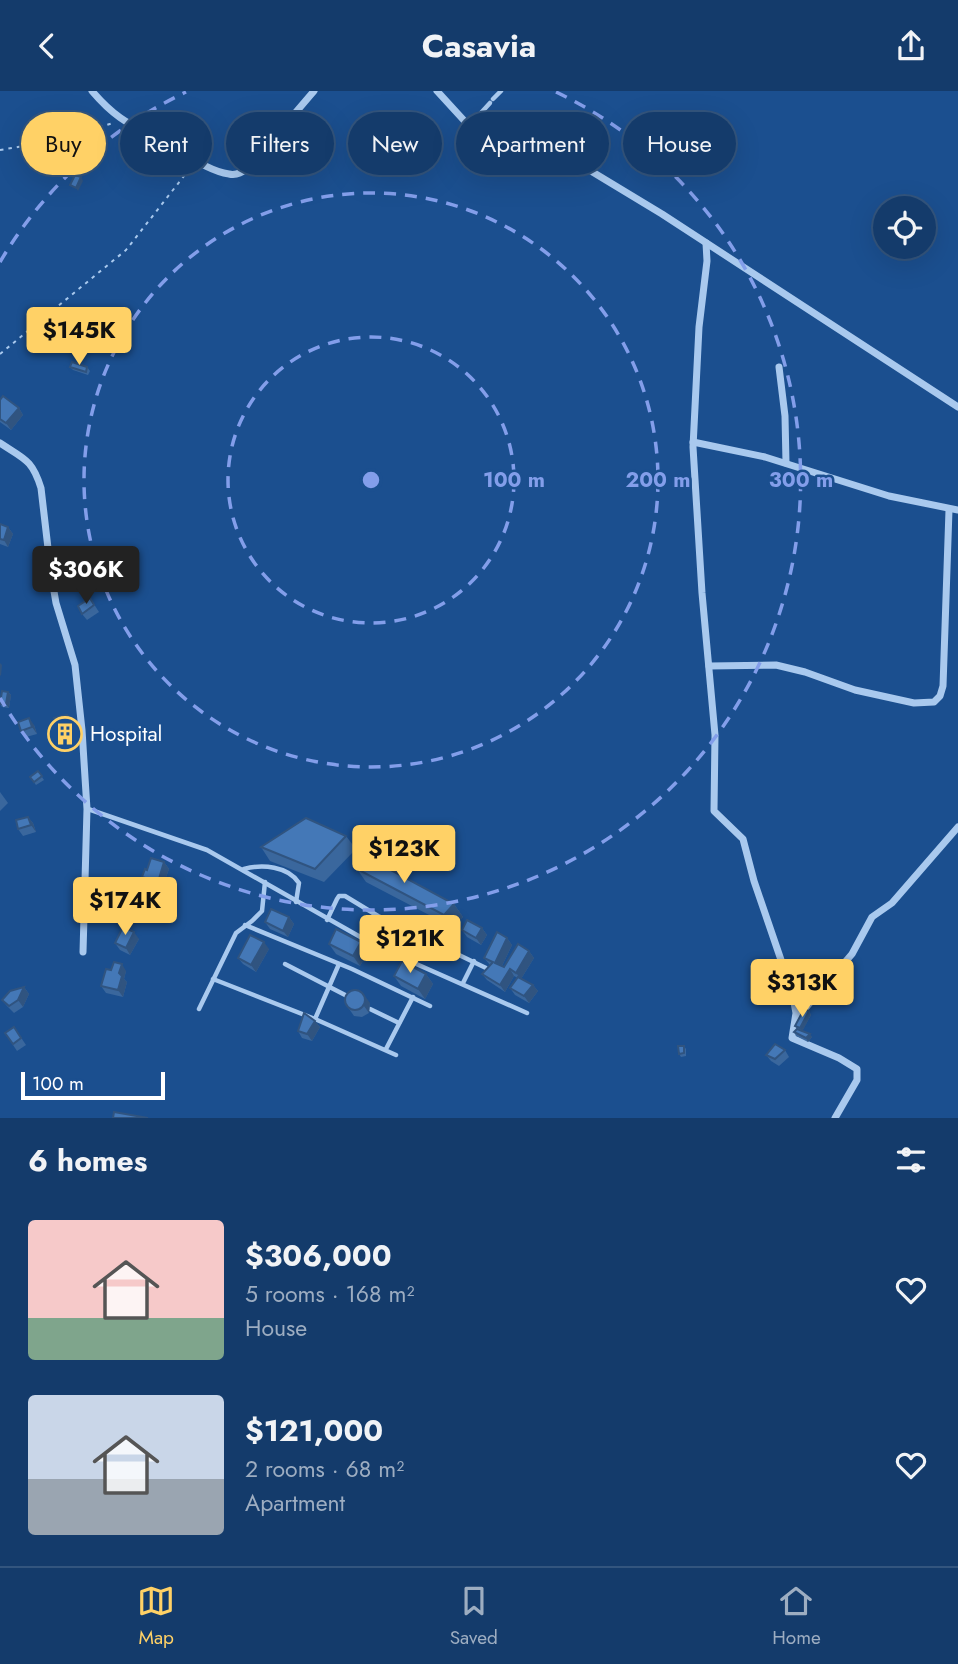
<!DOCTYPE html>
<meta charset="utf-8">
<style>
:root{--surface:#143b6b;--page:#1d4271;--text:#f1f3f6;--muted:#9dadc1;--line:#33557e;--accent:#ffd166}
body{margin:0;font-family:Jost,sans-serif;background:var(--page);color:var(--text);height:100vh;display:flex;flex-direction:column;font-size:26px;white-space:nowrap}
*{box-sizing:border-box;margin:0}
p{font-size:23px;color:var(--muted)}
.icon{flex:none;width:38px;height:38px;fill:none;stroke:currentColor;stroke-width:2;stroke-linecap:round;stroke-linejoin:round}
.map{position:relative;height:1027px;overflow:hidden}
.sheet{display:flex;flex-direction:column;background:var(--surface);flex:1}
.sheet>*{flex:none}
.banner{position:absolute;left:21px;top:21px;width:917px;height:63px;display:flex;gap:14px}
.tools{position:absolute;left:873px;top:105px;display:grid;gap:14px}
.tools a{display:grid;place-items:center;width:63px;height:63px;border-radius:50%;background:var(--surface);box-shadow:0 7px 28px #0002,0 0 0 2px var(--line);font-size:35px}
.scale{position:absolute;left:21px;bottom:18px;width:144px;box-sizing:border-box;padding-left:7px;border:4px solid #fff;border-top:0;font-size:19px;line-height:24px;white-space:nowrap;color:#fff;-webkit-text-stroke:5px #1b4f8f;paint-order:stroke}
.price{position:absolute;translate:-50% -60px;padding:0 16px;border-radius:7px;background:var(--accent);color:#111;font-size:23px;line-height:46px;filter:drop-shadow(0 2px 4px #0008)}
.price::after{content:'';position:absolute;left:50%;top:42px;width:21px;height:16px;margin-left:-10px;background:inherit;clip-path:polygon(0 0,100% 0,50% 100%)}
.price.current{background:#222;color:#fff}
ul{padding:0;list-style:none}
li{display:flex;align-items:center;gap:21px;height:175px;padding:0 28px}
li span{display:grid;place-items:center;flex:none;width:196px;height:140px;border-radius:7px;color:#555}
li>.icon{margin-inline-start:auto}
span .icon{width:84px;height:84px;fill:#fffc;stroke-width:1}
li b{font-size:30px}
h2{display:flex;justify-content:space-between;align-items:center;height:84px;padding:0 28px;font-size:30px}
.pill{padding:0 24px;border-radius:32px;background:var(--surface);box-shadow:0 7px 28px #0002,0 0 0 2px var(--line);font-size:24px;line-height:63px}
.pill.current{background:var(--accent);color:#111}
header{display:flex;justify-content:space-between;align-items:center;height:91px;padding:0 28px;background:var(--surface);font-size:32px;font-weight:700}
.dock{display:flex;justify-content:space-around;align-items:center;height:98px;border-top:2px solid var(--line);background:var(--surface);font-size:19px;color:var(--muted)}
.dock a{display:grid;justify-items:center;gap:4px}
.dock .current{color:var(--accent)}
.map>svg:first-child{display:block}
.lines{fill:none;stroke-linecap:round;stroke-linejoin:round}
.path{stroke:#a9c9ee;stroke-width:2;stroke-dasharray:3.5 5;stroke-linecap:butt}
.lane{stroke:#a9c9ee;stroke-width:4.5}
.street{stroke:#a9c9ee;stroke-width:7}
.wall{fill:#3a679d}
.shaded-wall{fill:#305480}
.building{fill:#4478b7;stroke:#305480;stroke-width:2}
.ring{fill:none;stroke:#839eea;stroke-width:3.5;stroke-dasharray:12 9}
.labels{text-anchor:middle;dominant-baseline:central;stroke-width:5;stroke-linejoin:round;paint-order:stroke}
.poi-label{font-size:21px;fill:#fff;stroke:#1b4f8f;text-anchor:start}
.centre{fill:#839eea;stroke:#1b4f8f;stroke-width:3.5}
.ring-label{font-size:21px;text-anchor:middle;font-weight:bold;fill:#839eea;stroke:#1b4f8f;stroke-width:5;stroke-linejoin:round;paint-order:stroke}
</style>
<header><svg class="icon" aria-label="back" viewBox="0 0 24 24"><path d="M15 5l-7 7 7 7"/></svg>Casavia<svg class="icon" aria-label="share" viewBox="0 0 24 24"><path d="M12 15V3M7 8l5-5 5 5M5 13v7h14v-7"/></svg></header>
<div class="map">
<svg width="958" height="1027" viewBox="0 0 958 1027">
<rect width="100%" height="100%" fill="#1b4f8f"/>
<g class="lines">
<g class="path">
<polyline points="0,59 59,49 113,32"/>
<polyline points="0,263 126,159 191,76"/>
</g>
<g class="lane">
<polyline points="493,8 501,0"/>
<polyline points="469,35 490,12"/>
<polyline points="88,718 207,759 378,856 527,922"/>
<path d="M244,778C262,773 288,775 299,792L296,811"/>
<polyline points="327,829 337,808 339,805 345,805 378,825 486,877"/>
<polyline points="245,834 352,878 430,915"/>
<polyline points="393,862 406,839"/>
<polyline points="285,873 349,906"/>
<polyline points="213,888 315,928 396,964"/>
<polyline points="463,892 474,870"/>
<polyline points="199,918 236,842 252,830 262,820 265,791"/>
<polyline points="370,918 399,932"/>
<polyline points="315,928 339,873"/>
<polyline points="386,958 413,906"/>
</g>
<g class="street">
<path d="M92,0C120,33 136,35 171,55C189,65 209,80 229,83C237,85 243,81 249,76L314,0"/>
<polyline points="437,0 481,48 497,54 524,51 545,54 576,71 662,123 958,316"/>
<polyline points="706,152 707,170 699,236 693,356 702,502 715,644 714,720 743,748 754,790 792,901 796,922 792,947 839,967 857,978 857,989 835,1027"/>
<polyline points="779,276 785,325 786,372"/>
<polyline points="693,351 765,366 889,405 958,419"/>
<path d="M0,352C24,368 32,368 41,397L51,483L56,512L75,574L82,639L87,718L83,861"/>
<polyline points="709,575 776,574 805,581 855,599 914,612 934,611 940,605 943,595 949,419"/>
<polyline points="796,928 852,863 872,826 892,812 958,736"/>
</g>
</g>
<g class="wall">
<polygon points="70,276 87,276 90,280 88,284 73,279"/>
<polygon points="0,309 19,317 23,324 11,339 0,331"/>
<polygon points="0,433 8,436 13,443 8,456 0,453"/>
<polygon points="90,507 99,521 87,529 82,523"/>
<polygon points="8,601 11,604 9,617 2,616 0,613"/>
<polygon points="67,624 75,637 63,650 58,643"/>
<polygon points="34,634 37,643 26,646 21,640"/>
<polygon points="38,680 44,689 36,694 30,686"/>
<polygon points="0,701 8,712 0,720"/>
<polygon points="28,726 33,732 36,741 23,745 18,738"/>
<polygon points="346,745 356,758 324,791 270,770 261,756"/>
<polygon points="164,771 169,778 162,797 147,792 142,786 147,779"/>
<polygon points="357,778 454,813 463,826 454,837 366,791"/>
<polygon points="289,826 294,833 288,846 270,838 265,831"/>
<polygon points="482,837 487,844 481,854 467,846 462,839"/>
<polygon points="507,847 512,854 502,875 504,876 529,860 534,867 521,888 533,894 538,900 529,912 515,904 510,897 518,887 514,885 505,901 487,889 482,883 490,874 484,867"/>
<polygon points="139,848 130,864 120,859 115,852"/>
<polygon points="329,853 368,861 360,875 336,863"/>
<polygon points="269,858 256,881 243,873 238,867"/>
<polygon points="111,879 126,880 124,888 127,891 123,906 106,902 101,895"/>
<polygon points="426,883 433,893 425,908 401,895 394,885"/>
<polygon points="24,896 29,903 23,916 14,922 7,915 2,909"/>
<polygon points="345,912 370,912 369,922 362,926 354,925"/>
<polygon points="809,920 811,924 802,940 812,946 808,951 796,945 794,941 797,938 795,935"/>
<polygon points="315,930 320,936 312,950 302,947 298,940"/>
<polygon points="14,936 26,954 17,960 5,942"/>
<polygon points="684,955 686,958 686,965 681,966 679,963"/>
<polygon points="785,959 789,966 779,975 771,970 766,964"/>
</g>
<g class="shaded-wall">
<polygon points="81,86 83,90 78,100 76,97"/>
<polygon points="19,317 23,324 11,339 6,332"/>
<polygon points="8,436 13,443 8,456 4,449"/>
<polygon points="0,572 2,574 1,585 0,584"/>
<polygon points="8,601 11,604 9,617 6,613"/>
<polygon points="29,627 34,634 37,643 32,636"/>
<polygon points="28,726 33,732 36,741 31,734"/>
<polygon points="164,771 169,778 162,797 158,791"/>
<polygon points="454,813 463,826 454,837 444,824"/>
<polygon points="289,826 294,833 288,846 283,840"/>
<polygon points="482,837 487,844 481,854 476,847"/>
<polygon points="134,841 139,848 130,864 126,857"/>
<polygon points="507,847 512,854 500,879 495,872"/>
<polygon points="264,851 269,858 256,881 251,874"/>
<polygon points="361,851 368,861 360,875 353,865"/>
<polygon points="529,860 534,867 521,888 516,882"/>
<polygon points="122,873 126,880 124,888 127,891 123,906 118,899 119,882"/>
<polygon points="510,878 514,885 505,901 500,894"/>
<polygon points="426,883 433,893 425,908 418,898"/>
<polygon points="533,894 538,900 529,912 524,905"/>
<polygon points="24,896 29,903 23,916 18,909"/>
<polygon points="365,905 370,912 369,922 364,915"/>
<polygon points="809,920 811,924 802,941 800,937"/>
<polygon points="315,930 320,936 312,950 307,943"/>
<polygon points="810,943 812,946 808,951 806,947"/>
</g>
<g class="building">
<polygon points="75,84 81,86 76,97 70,94"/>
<polygon points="72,271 87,276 86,281 70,276"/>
<polygon points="3,305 19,317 6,332 0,328 0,309"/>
<polygon points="0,433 8,436 4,449 0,448"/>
<polygon points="90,507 94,514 82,523 78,515"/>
<polygon points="2,600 8,601 6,613 0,613"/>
<polygon points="67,624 71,631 58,643 54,627"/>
<polygon points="29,627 32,636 21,640 18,631"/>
<polygon points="38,680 42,685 34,691 30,686"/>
<polygon points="28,726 31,734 18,738 16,729"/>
<polygon points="306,727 346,745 315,778 261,756"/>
<polygon points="363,764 454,813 444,824 357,778"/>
<polygon points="151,767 164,771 158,791 142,786 145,778 147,779"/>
<polygon points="271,818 289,826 283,840 265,831"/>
<polygon points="467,829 482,837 476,847 462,839"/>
<polygon points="123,836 134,841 126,857 115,852"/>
<polygon points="336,838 361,851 353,865 329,853"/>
<polygon points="497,841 507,847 495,872 504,876 518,853 529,860 516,882 510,878 500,894 482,883 493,871 484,867"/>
<polygon points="250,844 264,851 251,874 238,867"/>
<polygon points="402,870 426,883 418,898 394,885"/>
<polygon points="114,871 122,873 119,882 122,885 118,899 101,895 106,878 111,879"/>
<polygon points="518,886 533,894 524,905 510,897"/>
<polygon points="24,896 18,909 9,915 2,909 10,900"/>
<circle cx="355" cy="909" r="10"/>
<polygon points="804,918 809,920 800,937 795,935"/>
<polygon points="304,922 315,930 307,943 298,940"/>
<polygon points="14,936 21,947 13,953 5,942"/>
<polygon points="797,938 810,943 806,947 794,941"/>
<polygon points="775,953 785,959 775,968 766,964"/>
<polygon points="678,955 684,955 684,962 679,963"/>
<polygon points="114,1021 148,1027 113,1027"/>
</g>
<g class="ring">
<circle cx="371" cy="389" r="143"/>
<circle cx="371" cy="389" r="287"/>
<path d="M0 171A430 430 0 0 1 186 1M556 1A430 430 0 1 1 0 607"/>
</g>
<defs>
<g id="building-ring" transform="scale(1.75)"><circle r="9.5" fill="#1b4f8f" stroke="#ffd166" stroke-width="1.5"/><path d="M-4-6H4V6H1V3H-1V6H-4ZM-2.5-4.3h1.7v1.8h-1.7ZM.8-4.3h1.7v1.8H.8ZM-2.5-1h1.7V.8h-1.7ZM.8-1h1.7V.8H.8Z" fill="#ffd166"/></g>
</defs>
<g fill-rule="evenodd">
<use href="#building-ring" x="65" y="643"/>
</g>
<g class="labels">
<g class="poi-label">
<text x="90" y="643">Hospital</text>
</g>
</g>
<circle cx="371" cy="389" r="10" class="centre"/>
<g class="ring-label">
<text x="514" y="396">100 m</text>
<text x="658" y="396">200 m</text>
<text x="801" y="396">300 m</text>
</g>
</svg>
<div class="tools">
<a><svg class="icon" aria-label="locate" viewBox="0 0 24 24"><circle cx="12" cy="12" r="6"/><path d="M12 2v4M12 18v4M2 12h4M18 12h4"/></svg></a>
</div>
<div class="scale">100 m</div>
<b class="price" style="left:79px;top:276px">$145K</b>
<b class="price current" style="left:86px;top:515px">$306K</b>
<b class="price" style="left:404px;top:794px">$123K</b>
<b class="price" style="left:125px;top:846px">$174K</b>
<b class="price" style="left:410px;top:884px">$121K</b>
<b class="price" style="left:802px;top:928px">$313K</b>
<div class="banner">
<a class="pill current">Buy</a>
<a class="pill">Rent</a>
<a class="pill">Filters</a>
<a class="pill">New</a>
<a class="pill">Apartment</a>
<a class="pill">House</a>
</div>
</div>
<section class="sheet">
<h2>6 homes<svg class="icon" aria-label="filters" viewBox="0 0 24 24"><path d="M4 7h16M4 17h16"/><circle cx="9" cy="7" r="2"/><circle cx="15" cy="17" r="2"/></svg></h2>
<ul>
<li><span style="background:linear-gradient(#f6c9c9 70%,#7fa58c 0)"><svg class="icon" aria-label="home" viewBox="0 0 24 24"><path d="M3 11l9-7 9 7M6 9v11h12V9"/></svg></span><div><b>$306,000</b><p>5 rooms · 168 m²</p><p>House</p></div><svg class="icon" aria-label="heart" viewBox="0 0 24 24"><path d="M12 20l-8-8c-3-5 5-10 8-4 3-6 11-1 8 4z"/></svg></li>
<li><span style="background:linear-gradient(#c9d6e8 60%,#9aa5b1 0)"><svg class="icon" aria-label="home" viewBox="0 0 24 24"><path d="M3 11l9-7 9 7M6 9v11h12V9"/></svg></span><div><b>$121,000</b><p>2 rooms · 68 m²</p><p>Apartment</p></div><svg class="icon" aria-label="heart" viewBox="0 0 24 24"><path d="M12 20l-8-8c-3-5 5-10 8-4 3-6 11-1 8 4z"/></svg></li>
</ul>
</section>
<nav class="dock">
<a class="current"><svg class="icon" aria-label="map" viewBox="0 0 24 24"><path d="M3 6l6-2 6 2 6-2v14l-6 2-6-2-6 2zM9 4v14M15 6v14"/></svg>Map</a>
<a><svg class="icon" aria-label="saved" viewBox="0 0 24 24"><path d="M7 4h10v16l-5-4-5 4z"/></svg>Saved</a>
<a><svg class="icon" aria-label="home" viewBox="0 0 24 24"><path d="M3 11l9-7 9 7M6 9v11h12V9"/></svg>Home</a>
</nav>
